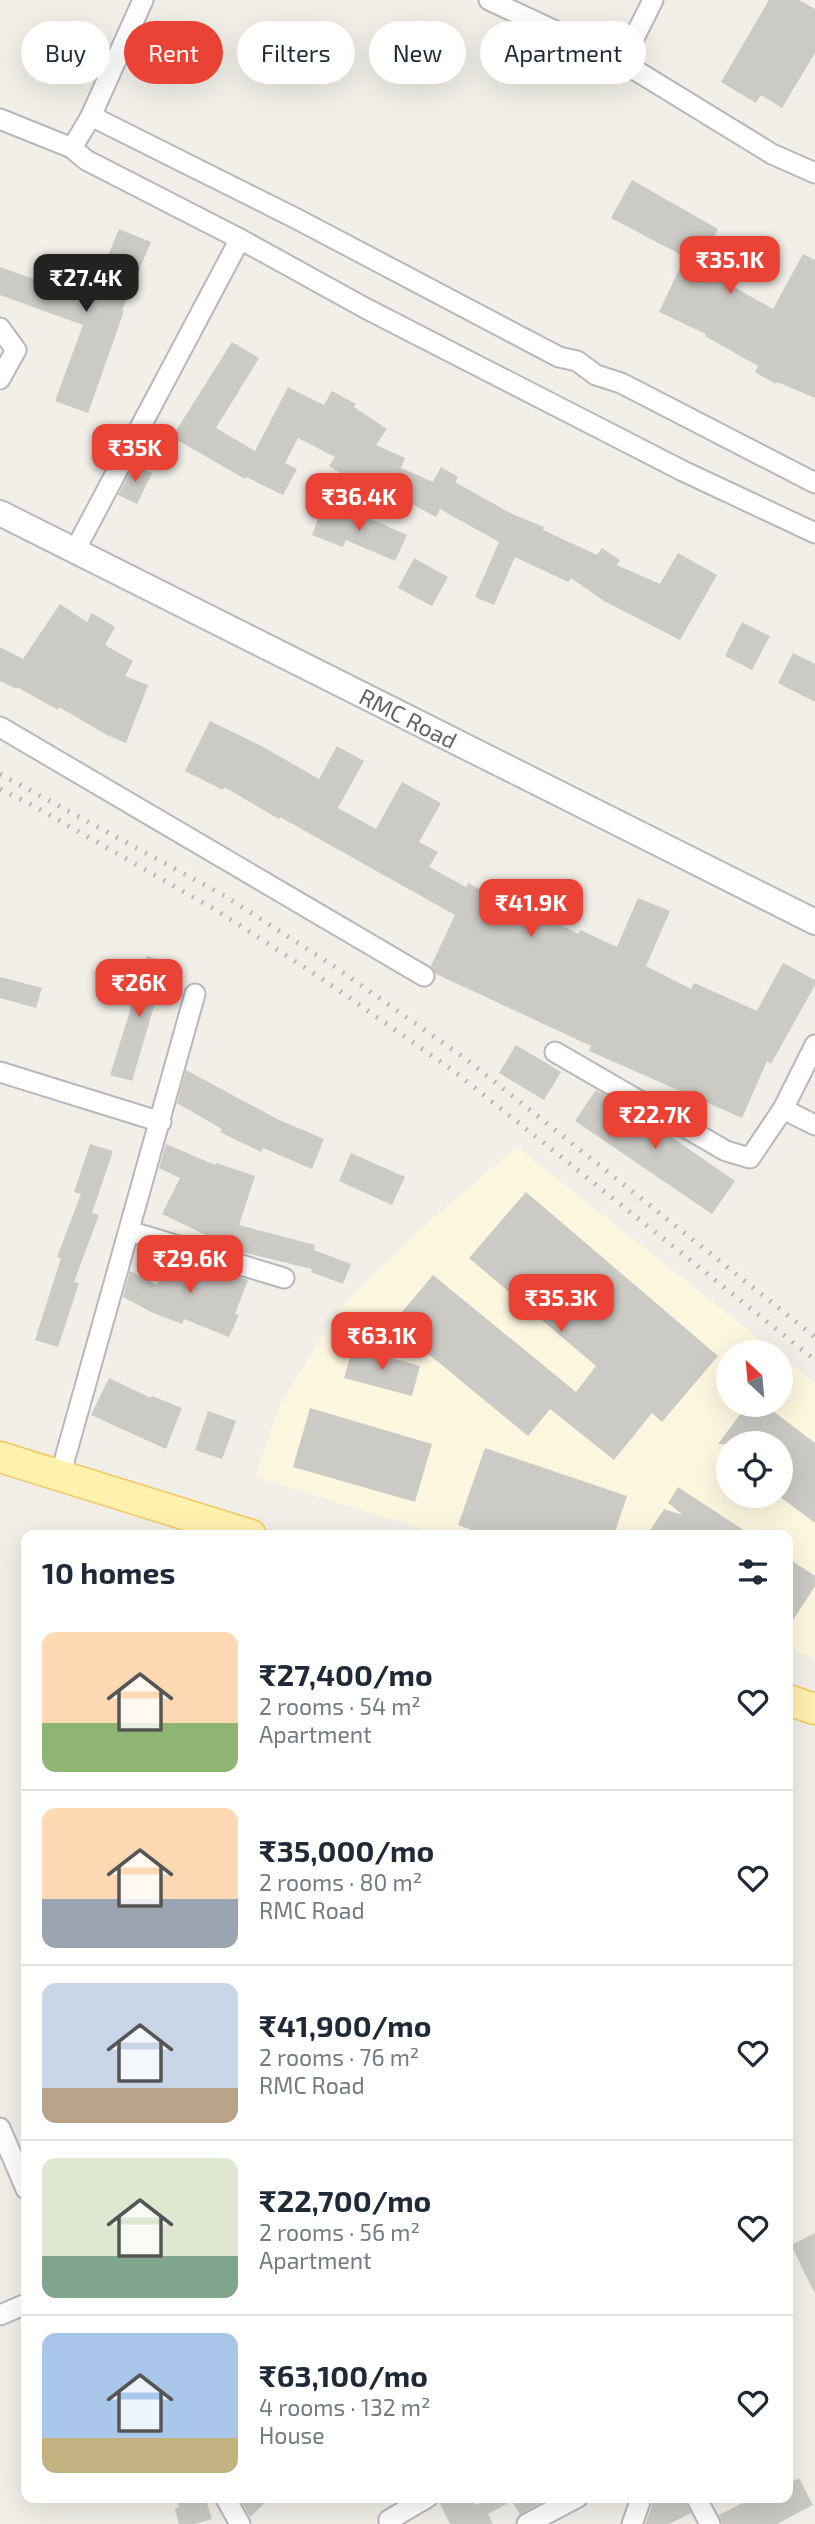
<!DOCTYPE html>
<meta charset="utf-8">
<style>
:root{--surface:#fff;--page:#f6f6f7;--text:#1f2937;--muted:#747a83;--line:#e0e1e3;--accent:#ea4335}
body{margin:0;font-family:"Exo 2",sans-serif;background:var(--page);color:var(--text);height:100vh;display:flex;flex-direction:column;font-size:26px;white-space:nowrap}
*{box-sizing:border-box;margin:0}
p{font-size:23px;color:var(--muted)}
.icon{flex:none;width:38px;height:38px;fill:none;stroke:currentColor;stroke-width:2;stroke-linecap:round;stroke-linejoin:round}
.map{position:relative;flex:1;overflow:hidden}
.details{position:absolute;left:21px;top:1530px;width:772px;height:973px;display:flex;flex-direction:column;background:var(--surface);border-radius:14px;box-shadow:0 7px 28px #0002}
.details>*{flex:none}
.banner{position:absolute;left:21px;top:21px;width:774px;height:63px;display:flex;gap:14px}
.needle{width:46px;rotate:334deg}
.buttons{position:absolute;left:716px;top:1340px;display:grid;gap:14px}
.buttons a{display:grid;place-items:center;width:77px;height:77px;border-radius:50%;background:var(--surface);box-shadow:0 7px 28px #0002;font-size:35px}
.price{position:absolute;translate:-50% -60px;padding:0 16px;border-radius:14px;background:var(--accent);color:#fff;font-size:23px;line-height:46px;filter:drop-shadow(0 2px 4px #0008)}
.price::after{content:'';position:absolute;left:50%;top:42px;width:21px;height:16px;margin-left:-10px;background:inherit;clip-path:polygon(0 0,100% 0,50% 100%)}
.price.selected{background:#222;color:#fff}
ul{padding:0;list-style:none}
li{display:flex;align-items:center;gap:21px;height:175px;padding:0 21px}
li+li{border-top:2px solid var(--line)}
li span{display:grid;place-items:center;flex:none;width:196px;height:140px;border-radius:14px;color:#555}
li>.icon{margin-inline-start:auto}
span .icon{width:84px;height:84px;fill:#fffc;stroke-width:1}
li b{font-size:30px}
h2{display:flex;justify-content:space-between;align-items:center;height:84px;padding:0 21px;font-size:30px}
.chip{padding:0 24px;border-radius:32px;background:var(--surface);box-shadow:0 7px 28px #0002;font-size:24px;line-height:63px}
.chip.selected{background:var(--accent);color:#fff}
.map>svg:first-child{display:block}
.commercial{fill:#fef7e0;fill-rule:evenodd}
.building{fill:#cccac5}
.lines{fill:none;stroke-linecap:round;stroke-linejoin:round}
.minor-casing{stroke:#b5b8bc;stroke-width:23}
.tertiary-casing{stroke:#b5b8bc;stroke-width:28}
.primary-casing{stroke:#f2c960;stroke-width:33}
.minor{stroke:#fff;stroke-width:19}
.tertiary{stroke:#fff;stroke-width:24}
.primary{stroke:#fff2af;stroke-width:30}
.rail{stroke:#b6b7b8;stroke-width:5;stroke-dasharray:2 9;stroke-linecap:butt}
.labels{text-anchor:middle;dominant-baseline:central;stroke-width:5;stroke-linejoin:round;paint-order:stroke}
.street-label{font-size:23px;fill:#5f6368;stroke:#fff}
</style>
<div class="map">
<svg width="815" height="2524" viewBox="0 0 815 2524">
<rect width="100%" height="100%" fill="#f1efe8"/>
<path class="commercial" d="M517,1147L777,1353H728V1405H780L781,1356L815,1383V1658L788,1649V1535H441L255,1477L281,1402L341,1307L418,1231ZM728,1444H780V1496H728Z"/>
<g class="building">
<polygon points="769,0 799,0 815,9 815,53 782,108 761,95 756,103 721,82"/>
<polygon points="632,180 718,229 697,266 773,309 803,254 815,260 815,398 777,382 776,384 755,372 758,366 705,336 706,334 659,312 685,257 611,218"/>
<polygon points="119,229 151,242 122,310 124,311 88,413 55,401 83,325 0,295 0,267 90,299"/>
<polygon points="232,342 259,358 216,428 255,451 288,387 324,405 332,391 356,404 354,407 387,429 376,445 405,458 401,468 433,482 441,467 458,477 455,482 512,514 544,527 543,530 597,555 602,548 620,560 617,565 660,584 678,553 717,575 680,640 604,601 571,578 568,582 515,557 494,605 475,597 499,542 440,509 436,517 410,503 410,505 387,497 351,480 329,466 335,457 298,438 285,463 297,469 283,495 246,477 245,479 172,437"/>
<polygon points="134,465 152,473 137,504 118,495"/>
<polygon points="323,506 361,521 364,516 407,535 395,561 346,540 343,547 312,535"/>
<polygon points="414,558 448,577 432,606 398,588"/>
<polygon points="60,604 87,622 92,613 115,627 105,645 133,661 125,676 148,685 126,743 107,735 59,707 58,710 17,687 16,689 0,681 0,647 23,659"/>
<polygon points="742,622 770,636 752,670 725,656"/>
<polygon points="793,653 815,664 815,702 778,683"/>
<polygon points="210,721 265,748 319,779 337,746 364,761 338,808 376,829 402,782 441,803 419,842 438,852 429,867 466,887 468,883 528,914 531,909 578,934 580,930 617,947 638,898 670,911 646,966 691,989 694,983 757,1011 783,963 815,980 815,985 771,1064 767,1061 742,1118 589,1051 591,1046 436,974 431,966 455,915 280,817 279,819 224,787 223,790 185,771"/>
<polygon points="147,956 167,962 132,1081 110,1075"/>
<polygon points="0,977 42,988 36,1008 0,998"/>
<polygon points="516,1045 561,1072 544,1100 499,1073"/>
<polygon points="186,1070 277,1119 324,1139 312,1169 263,1148 261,1152 220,1132 222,1129 177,1103"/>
<polygon points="596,1090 635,1112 735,1181 712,1214 575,1121"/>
<polygon points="90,1144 113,1151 92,1213 99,1215 74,1282 79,1283 58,1347 35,1340 61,1258 57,1257 81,1194 74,1192"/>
<polygon points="166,1144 215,1165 216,1163 255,1176 239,1225 315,1245 314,1250 351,1264 343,1284 311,1272 312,1269 241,1252 162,1214 180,1178 159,1168"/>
<polygon points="351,1153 405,1177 392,1205 339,1181"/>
<polygon points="526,1192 718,1356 662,1422 652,1413 614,1460 550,1409 528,1436 392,1324 433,1275 576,1392 596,1366 469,1258"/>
<polygon points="166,1255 248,1280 235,1314 239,1315 229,1337 184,1319 182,1324 153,1313 123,1297 130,1271 157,1285"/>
<polygon points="353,1347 420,1366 412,1396 344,1378"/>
<polygon points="109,1378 151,1398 152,1396 182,1408 166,1449 91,1415"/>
<polygon points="747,1405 765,1405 815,1443 815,1523 780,1497 780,1444 718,1444"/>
<polygon points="310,1408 432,1444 415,1502 293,1467"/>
<polygon points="208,1411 236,1421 222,1459 195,1450"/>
<polygon points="485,1448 627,1496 614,1535 485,1535 458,1525"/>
<polygon points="678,1487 751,1535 647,1535 664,1509 683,1515 668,1503"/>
<polygon points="788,1558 815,1576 815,1586 788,1628"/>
<polygon points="815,2233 815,2294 791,2245"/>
<polygon points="799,2478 813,2505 777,2524 722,2524 719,2515 755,2497 788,2497 788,2484"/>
<polygon points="176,2497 205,2497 212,2519 195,2524 179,2524 175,2509 179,2507"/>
<polygon points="239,2497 271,2497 250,2517"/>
<polygon points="440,2497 472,2497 476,2505 490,2497 551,2497 520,2515 512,2501 488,2514 493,2524 450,2524 439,2502"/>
<polygon points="651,2497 684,2497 691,2513 669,2524 645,2524 652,2506"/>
</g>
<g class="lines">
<g class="minor-casing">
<g id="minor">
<polyline points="489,0 622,62 772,154 815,173"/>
<polyline points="622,62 653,0"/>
<polyline points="91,116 297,219 559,357 577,361 596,375 621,383 815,483"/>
<polyline points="0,119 72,148 86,160 240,239 365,308 683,471 815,533"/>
<polyline points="72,148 91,116 143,0"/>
<polyline points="0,328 16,350 0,379"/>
<polyline points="81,539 240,239"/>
<polyline points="0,727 424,976"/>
<polyline points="555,1052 726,1151 750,1158 783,1109 815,1045"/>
<polyline points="0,1072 161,1122"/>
<polyline points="783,1109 815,1125"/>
<polyline points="129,1231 284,1278"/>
<polyline points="60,1476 195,994"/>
<polyline points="0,2128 26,2189"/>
<polyline points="0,2315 26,2304"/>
<polyline points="225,2497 240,2524"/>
<polyline points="696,2497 710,2524"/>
<polyline points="390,2524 389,2520 428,2497"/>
<polyline points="527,2524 578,2497"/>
<polyline points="632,2524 640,2502 637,2497"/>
</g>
</g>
<g class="tertiary-casing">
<g id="tertiary">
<path id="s1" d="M0,513L815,922"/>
</g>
</g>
<g class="primary-casing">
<g id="primary">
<polyline points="0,1457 251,1535"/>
<polyline points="788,1700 815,1709"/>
</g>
</g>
<use href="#minor" class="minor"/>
<use href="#tertiary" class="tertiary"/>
<use href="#primary" class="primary"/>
<g class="rail">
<polyline points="0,774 225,896 335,967 466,1059 815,1337"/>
<polyline points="0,789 32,805 216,910 324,980 455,1072 815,1360"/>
</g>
</g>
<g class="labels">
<g class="street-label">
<text stroke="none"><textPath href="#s1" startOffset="457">RMC Road</textPath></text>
</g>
</g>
</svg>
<div class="buttons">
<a><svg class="needle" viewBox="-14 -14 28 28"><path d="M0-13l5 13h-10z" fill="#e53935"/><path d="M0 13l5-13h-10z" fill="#747a83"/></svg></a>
<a><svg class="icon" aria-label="locate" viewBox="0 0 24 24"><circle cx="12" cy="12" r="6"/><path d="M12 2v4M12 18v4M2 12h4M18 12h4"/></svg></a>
</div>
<b class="price" style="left:730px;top:296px">₹35.1K</b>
<b class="price selected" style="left:86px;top:314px">₹27.4K</b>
<b class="price" style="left:135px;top:484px">₹35K</b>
<b class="price" style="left:359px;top:533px">₹36.4K</b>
<b class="price" style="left:531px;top:939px">₹41.9K</b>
<b class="price" style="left:139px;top:1019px">₹26K</b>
<b class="price" style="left:655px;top:1151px">₹22.7K</b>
<b class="price" style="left:190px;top:1295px">₹29.6K</b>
<b class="price" style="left:561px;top:1334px">₹35.3K</b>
<b class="price" style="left:382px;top:1372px">₹63.1K</b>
<div class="banner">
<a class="chip">Buy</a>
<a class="chip selected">Rent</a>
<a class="chip">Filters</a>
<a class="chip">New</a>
<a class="chip">Apartment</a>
</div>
<section class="details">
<h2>10 homes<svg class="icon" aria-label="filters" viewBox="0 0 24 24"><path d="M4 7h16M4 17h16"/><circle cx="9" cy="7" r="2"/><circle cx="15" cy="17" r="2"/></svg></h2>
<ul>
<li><span style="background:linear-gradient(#ffd9b3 65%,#8fb573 0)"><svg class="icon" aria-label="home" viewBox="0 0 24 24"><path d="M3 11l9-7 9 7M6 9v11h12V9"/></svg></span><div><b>₹27,400/mo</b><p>2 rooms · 54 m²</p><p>Apartment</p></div><svg class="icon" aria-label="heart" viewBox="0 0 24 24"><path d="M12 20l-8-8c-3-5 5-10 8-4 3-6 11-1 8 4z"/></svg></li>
<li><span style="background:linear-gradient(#ffd9b3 65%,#9aa5b1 0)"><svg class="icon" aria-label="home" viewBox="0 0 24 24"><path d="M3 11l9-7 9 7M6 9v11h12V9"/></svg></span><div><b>₹35,000/mo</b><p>2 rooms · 80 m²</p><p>RMC Road</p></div><svg class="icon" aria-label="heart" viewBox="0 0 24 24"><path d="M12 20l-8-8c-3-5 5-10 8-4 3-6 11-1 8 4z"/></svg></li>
<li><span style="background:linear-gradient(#c9d6e8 75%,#b9a48a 0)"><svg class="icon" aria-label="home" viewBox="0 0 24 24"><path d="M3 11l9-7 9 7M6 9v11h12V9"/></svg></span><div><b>₹41,900/mo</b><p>2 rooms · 76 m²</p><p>RMC Road</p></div><svg class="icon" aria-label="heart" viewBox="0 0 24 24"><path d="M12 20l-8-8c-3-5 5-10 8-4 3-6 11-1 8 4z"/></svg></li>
<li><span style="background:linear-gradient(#dfe7d0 70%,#7fa58c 0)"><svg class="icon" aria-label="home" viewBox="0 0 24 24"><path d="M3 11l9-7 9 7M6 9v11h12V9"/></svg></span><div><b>₹22,700/mo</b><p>2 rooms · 56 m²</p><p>Apartment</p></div><svg class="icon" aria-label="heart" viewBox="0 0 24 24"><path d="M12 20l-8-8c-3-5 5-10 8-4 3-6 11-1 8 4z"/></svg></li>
<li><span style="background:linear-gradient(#a9c7e8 75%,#c2b280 0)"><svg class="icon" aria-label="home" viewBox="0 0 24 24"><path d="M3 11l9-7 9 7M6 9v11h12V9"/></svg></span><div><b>₹63,100/mo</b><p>4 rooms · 132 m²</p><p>House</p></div><svg class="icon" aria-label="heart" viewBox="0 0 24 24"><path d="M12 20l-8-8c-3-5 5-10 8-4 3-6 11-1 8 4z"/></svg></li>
</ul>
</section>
</div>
